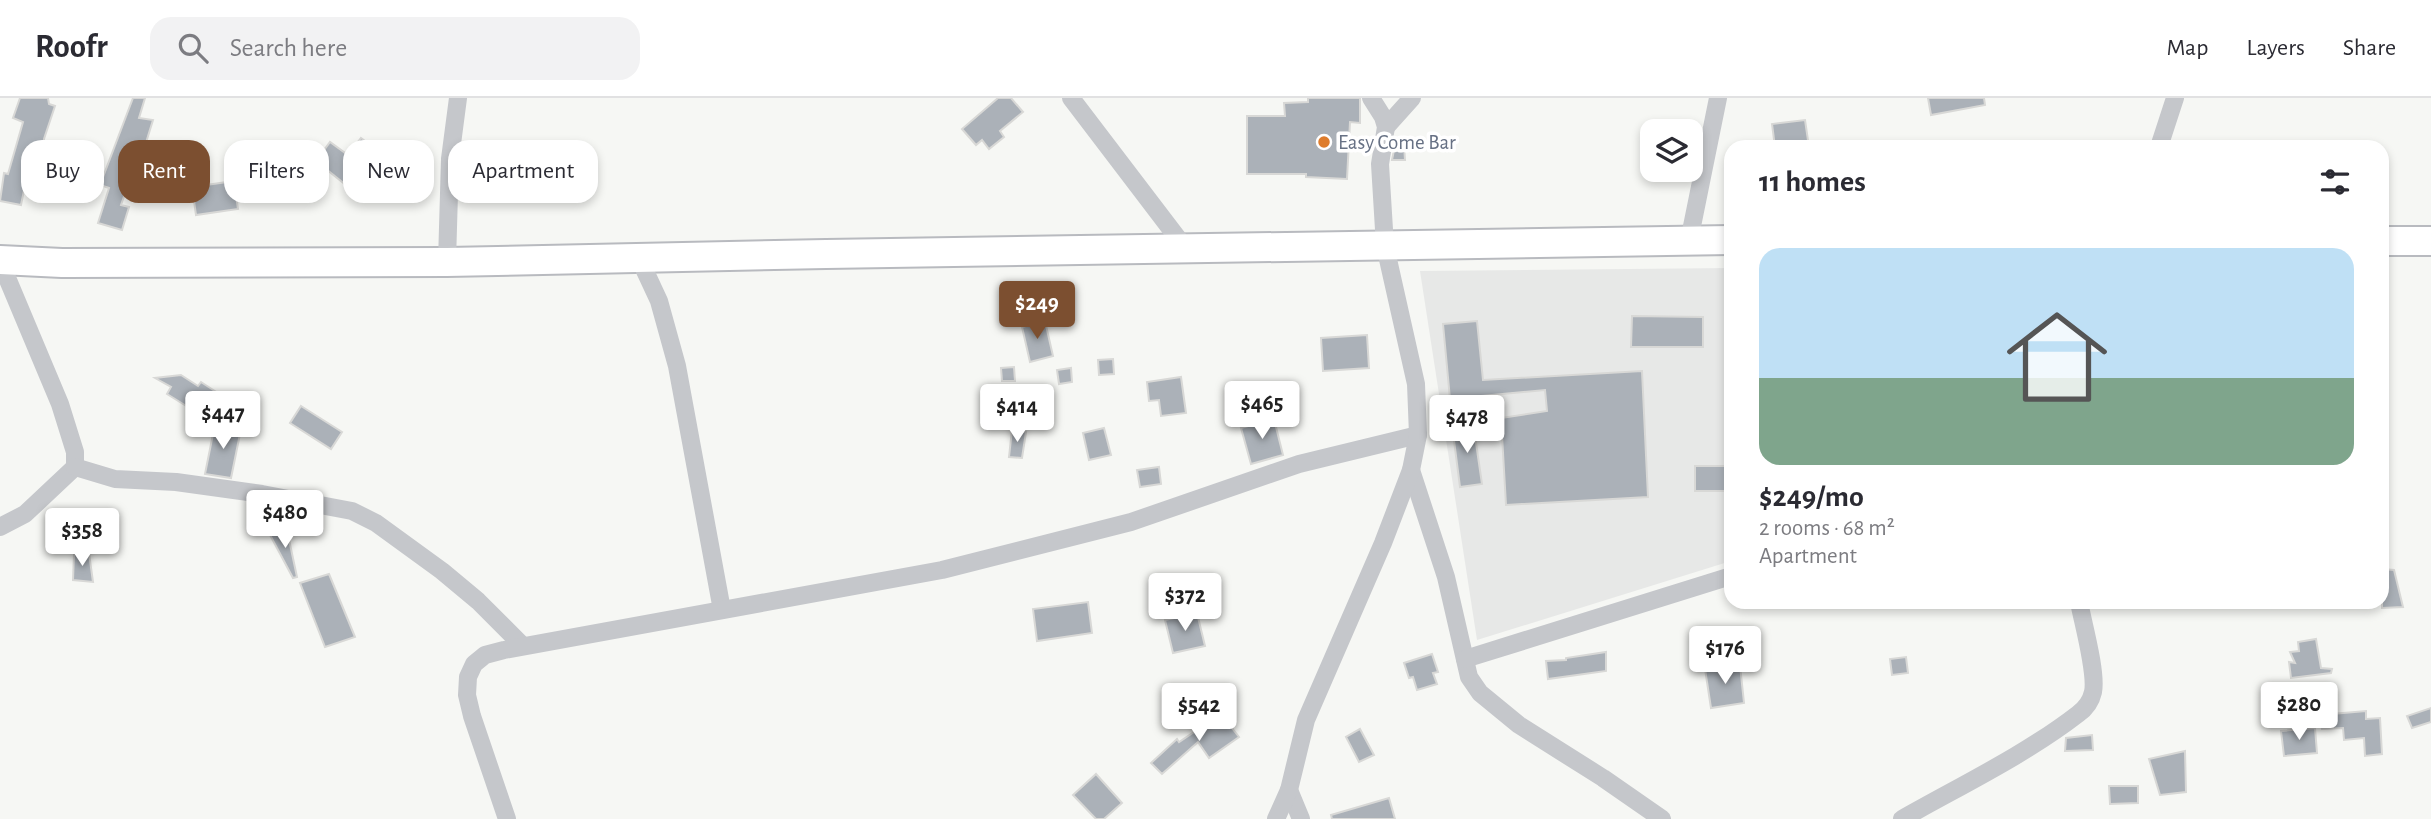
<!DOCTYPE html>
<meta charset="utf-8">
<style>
:root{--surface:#fff;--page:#f2f2f3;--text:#2b2b33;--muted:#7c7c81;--line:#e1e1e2;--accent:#7c4f30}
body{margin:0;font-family:"Alegreya Sans",sans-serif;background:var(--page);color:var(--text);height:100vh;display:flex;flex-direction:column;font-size:26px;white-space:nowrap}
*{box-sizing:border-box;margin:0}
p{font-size:23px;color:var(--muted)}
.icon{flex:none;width:38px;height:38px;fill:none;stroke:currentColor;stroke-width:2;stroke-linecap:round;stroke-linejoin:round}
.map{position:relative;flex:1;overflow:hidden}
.panel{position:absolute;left:1724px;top:42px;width:665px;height:469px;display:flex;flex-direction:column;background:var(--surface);border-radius:21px;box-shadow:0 4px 10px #0003}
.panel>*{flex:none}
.top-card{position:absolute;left:21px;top:42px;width:665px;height:63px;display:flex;gap:14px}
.controls{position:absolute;left:1640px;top:21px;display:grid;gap:14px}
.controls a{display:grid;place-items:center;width:63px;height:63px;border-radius:14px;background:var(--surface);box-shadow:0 4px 10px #0003;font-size:35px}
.price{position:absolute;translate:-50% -60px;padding:0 16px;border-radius:7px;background:#fff;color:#222;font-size:23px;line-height:46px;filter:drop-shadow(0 2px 4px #0008)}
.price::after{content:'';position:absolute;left:50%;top:42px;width:21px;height:16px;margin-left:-10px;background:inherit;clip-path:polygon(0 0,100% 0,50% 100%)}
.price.on{background:var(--accent);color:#fff}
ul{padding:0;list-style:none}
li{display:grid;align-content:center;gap:14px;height:371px;padding:0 35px}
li+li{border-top:2px solid var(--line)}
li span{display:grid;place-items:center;height:217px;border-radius:21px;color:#555}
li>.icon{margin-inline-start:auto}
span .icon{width:126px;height:126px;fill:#fffc;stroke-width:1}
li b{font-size:30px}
h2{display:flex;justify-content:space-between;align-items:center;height:84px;padding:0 35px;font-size:30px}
.pill{padding:0 24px;border-radius:21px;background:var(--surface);box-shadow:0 4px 10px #0003;font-size:24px;line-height:63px}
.pill.on{background:var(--accent);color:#fff}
header{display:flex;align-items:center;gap:42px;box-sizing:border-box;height:98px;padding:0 35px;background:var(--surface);border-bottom:2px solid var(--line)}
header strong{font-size:33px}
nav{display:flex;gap:38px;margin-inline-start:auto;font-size:24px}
.search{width:490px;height:63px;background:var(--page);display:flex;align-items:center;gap:18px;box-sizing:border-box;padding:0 24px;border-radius:21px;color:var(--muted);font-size:26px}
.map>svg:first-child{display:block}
.built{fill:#e7e8e7}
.building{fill:#abb1b8;stroke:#d8d8d6;stroke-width:2}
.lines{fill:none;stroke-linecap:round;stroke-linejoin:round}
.primary-casing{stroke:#b8babf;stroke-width:32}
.minor{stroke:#c5c7cb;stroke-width:18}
.primary{stroke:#fff;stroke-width:28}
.poi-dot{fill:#de7c2c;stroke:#fff;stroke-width:2.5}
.labels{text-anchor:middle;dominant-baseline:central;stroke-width:7;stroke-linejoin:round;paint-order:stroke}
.poi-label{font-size:21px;fill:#677184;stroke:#fff;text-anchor:start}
</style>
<header>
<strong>Roofr</strong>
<div class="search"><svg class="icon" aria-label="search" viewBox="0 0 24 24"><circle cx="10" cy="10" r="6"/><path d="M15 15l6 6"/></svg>Search here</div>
<nav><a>Map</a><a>Layers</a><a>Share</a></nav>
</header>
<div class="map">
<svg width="2431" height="721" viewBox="0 0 2431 721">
<rect width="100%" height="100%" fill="#f6f7f4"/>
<polygon class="built" points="1731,170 1731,463 1477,542 1420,173"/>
<g class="building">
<polygon points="20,0 48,0 49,6 55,8 44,41 45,57 41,72 29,68 21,107 0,103 4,75 8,76 23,24 13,20"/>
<polygon points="133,0 145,0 139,20 153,22 144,51 141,50 121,107 129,109 122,132 98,125 109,90 100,87"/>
<polygon points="998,0 1011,0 1023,14 1000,33 1004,39 989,51 982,42 976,47 962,31"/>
<polygon points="1308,0 1360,0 1360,25 1350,24 1347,81 1306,79 1306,76 1247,76 1247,18 1285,18 1284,5 1308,4"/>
<polygon points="1928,0 1984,0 1985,7 1931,17"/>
<polygon points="1805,22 1809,49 1775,49 1772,26"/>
<polygon points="361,40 373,49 365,60 380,70 363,92 355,86 351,91 316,63 330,44 348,57"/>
<polygon points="1395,47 1404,47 1405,62 1392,62"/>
<polygon points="234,83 238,111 196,117 192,89"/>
<polygon points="1632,218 1703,219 1703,249 1631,249"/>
<polygon points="1045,223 1053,258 1030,264 1022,229"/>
<polygon points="1477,223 1483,282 1642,273 1648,399 1506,407 1501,320 1547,313 1545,292 1450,301 1443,226"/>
<polygon points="1367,237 1369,270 1323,273 1321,240"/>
<polygon points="1113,261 1114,276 1099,277 1098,262"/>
<polygon points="1014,269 1015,283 1002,283 1001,270"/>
<polygon points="1071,270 1072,284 1059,286 1057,272"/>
<polygon points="181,277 198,288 201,284 227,301 212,324 167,296 171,289 155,280"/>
<polygon points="1181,279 1186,315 1161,318 1159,302 1149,303 1147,284"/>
<polygon points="301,308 342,334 331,351 290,325"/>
<polygon points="1274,321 1283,357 1251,366 1241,330"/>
<polygon points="1473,324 1482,386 1460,389 1452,327"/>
<polygon points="215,326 241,331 231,380 205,376"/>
<polygon points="1104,330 1111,357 1089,362 1083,335"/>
<polygon points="1012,332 1026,334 1022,360 1009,359"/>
<rect x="1695" y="368" width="36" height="25"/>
<polygon points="1159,369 1161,386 1140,389 1137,372"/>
<polygon points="287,432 297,479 293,480 269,435"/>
<polygon points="89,455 93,484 73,482 74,456"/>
<polygon points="2382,471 2394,472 2403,509 2382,510"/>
<polygon points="329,476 355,539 325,549 300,485"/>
<polygon points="1088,504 1092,535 1037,543 1033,511"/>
<polygon points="1197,515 1205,548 1173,555 1165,522"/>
<polygon points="2316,541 2321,570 2332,571 2331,575 2291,580 2289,564 2295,565 2290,554 2299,553 2298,544"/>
<polygon points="1606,554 1606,573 1548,581 1546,563 1566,562 1566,560"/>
<polygon points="1432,556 1438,574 1433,575 1437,586 1417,592 1413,579 1409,580 1404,565"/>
<polygon points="1906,559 1908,575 1892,577 1890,561"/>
<polygon points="1740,567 1744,605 1711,610 1705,571"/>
<polygon points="2431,610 2431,624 2412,630 2407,618"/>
<polygon points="2366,613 2366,621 2380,620 2382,656 2365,658 2364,640 2344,642 2343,630 2322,631 2320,617"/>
<polygon points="1221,616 1239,639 1209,660 1198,644 1162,676 1151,665 1177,641 1179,644"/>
<polygon points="2315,630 2317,655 2284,658 2281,633"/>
<polygon points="1360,631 1374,657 1359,664 1346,639"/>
<polygon points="2092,637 2093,652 2065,653 2066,640"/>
<polygon points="2185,653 2186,694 2160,697 2149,661"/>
<polygon points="1096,676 1122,705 1104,721 1096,721 1073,697"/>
<polygon points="2109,688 2138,688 2138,705 2110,706"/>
<polygon points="1389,700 1395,721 1332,721 1331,717"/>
</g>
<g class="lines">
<g class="primary-casing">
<g id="primary">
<polyline points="2382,143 2431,143"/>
<polyline points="0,162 62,165 447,164 826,156 1731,142"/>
</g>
</g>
<g class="minor">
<polyline points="1071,0 1186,151"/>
<polyline points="1386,29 1412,0"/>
<polyline points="2159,49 2175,0"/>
<polyline points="1689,143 1718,0"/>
<polyline points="639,160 659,203 677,268 722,512"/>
<polyline points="0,163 60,306 75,354 75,369 25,416 0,429"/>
<polyline points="447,164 450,61 458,0"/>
<polyline points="75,369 115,381 176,384 262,396 352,413 376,425 442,473 478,503 523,548"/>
<polyline points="1411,372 1446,479 1469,579 1480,595 1519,627 1603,680 1662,721"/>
<polyline points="1465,561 1731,478"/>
<polyline points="1289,692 1301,721"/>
<polyline points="507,721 472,618 467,597 468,579 474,566 485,557 504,552 942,472 1131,424 1299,366 1418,337"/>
<polyline points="1276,721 1289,692 1306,622 1383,445 1411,372 1418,337 1416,286 1385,148 1380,66 1386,29 1383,19 1371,0"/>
<path d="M1902,721C1960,688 2025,657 2078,616C2085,611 2091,603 2093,594C2097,575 2083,525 2079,504"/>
</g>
<use href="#primary" class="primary"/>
</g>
<circle class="poi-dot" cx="1324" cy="44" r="7"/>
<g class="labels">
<g class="poi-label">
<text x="1338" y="44">Easy Come Bar</text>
</g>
</g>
</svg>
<div class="controls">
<a><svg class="icon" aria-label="layers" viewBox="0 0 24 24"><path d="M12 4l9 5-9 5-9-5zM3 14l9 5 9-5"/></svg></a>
</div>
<b class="price on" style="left:1037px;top:243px">$249</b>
<b class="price" style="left:1262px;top:343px">$465</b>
<b class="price" style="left:1017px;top:346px">$414</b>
<b class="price" style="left:223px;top:353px">$447</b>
<b class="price" style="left:1467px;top:357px">$478</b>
<b class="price" style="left:285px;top:452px">$480</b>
<b class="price" style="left:82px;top:470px">$358</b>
<b class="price" style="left:1185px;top:535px">$372</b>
<b class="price" style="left:1725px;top:588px">$176</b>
<b class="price" style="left:2299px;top:644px">$280</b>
<b class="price" style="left:1199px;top:645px">$542</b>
<div class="top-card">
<a class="pill">Buy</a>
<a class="pill on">Rent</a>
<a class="pill">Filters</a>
<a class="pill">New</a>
<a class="pill">Apartment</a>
</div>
<section class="panel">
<h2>11 homes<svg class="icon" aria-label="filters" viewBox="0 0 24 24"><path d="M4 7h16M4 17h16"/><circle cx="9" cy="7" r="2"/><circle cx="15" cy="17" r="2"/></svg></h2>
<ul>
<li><span style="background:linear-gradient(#bfe0f5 60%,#7fa58c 0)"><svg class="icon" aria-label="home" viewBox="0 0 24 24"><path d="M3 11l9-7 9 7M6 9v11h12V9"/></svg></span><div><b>$249/mo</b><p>2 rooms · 68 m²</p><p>Apartment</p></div></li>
</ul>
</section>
</div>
